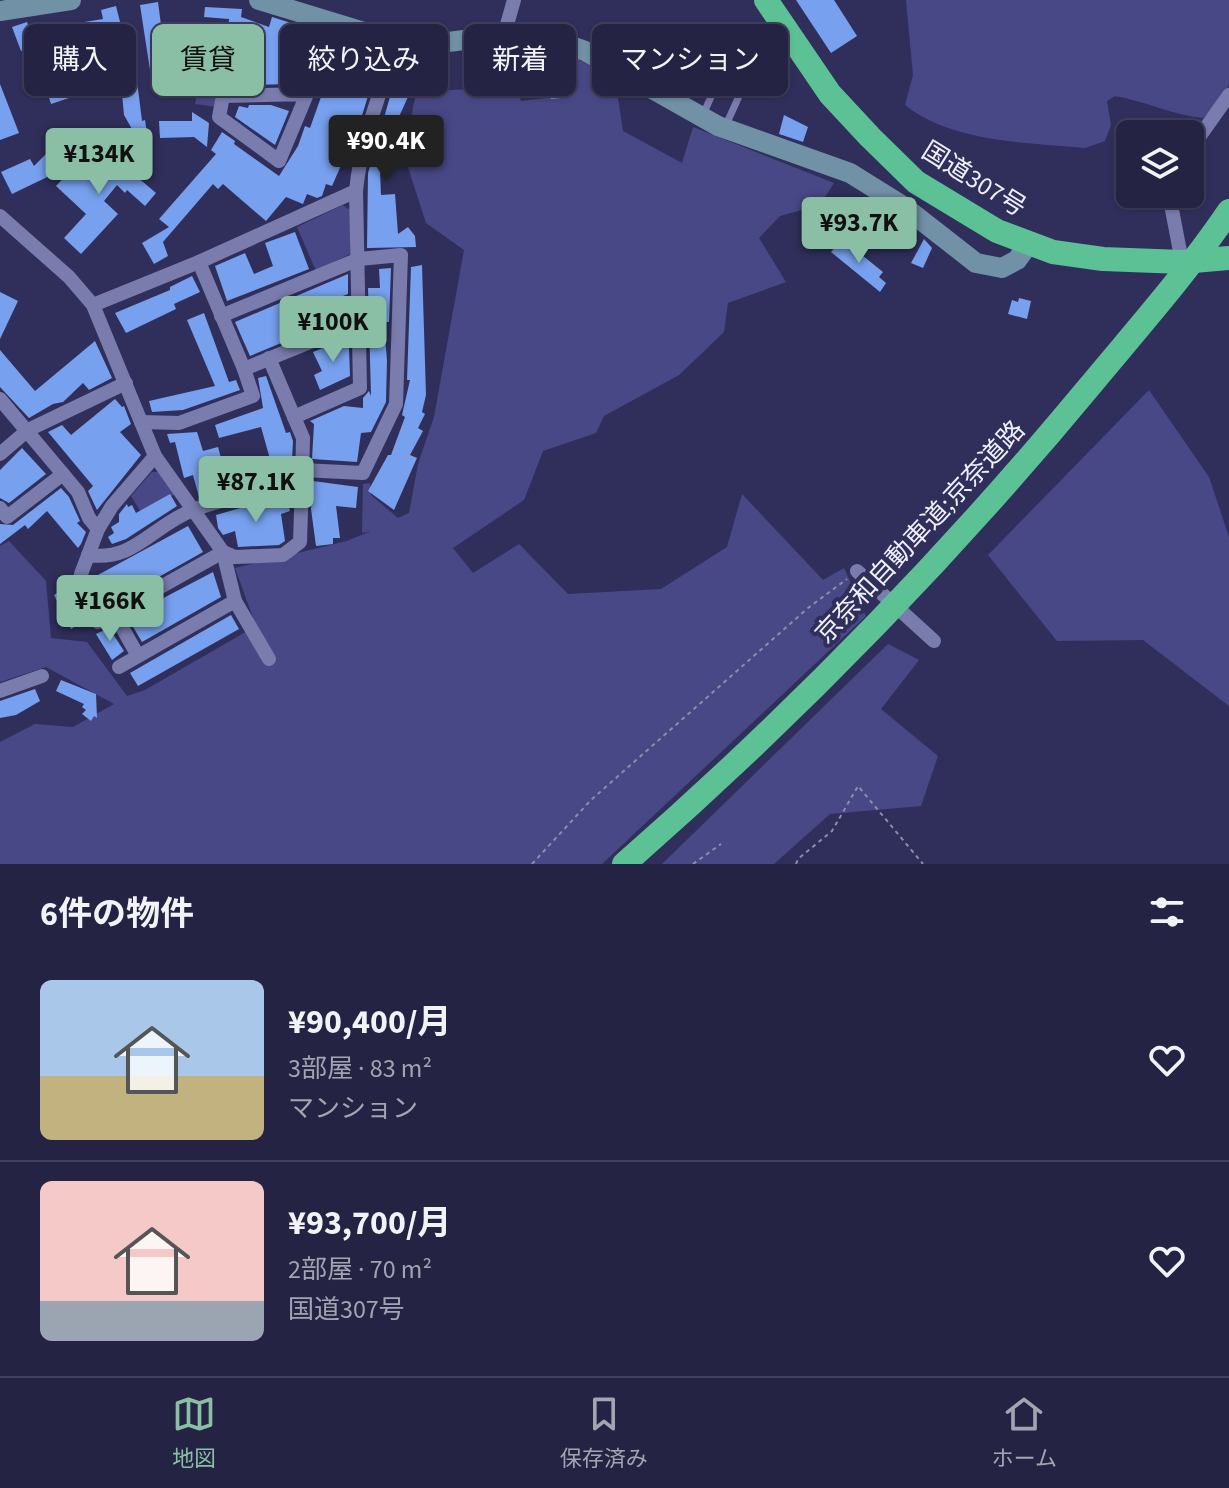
<!DOCTYPE html>
<html lang="ja">
<meta charset="utf-8">
<style>
:root{--surface:#242344;--page:#2c2b4b;--text:#f1f3f6;--muted:#a3a4b2;--line:#41405d;--accent:#8abfa5}
body{margin:0;font-family:"Source Sans 3","Noto Sans JP",sans-serif;background:var(--page);color:var(--text);height:100vh;display:flex;flex-direction:column;font-size:30px;white-space:nowrap}
*{box-sizing:border-box;margin:0}
p{font-size:26px;color:var(--muted)}
.icon{flex:none;width:44px;height:44px;fill:none;stroke:currentColor;stroke-width:2;stroke-linecap:round;stroke-linejoin:round}
.map{position:relative;height:864px;overflow:hidden}
.panel{display:flex;flex-direction:column;background:var(--surface);flex:1}
.panel>*{flex:none}
.top-card{position:absolute;left:24px;top:24px;width:800px;height:72px;display:flex;gap:16px}
.buttons{position:absolute;left:1116px;top:120px;display:grid;gap:16px}
.buttons a{display:grid;place-items:center;width:88px;height:88px;border-radius:12px;background:var(--surface);box-shadow:0 2px 6px #0004,0 0 0 2px var(--line);font-size:40px}
.price{position:absolute;translate:-50% -68px;padding:0 18px;border-radius:8px;background:var(--accent);color:#111;font-size:26px;line-height:52px;filter:drop-shadow(0 2px 4px #0008)}
.price::after{content:'';position:absolute;left:50%;top:48px;width:24px;height:18px;margin-left:-12px;background:inherit;clip-path:polygon(0 0,100% 0,50% 100%)}
.price.on{background:#222;color:#fff}
ul{padding:0;list-style:none}
li{display:flex;align-items:center;gap:24px;height:200px;padding:0 40px}
li+li{border-top:2px solid var(--line)}
li span{display:grid;place-items:center;flex:none;width:224px;height:160px;border-radius:12px;color:#555}
li>.icon{margin-inline-start:auto}
span .icon{width:96px;height:96px;fill:#fffc;stroke-width:1}
li b{font-size:34px}
h2{display:flex;justify-content:space-between;align-items:center;height:96px;padding:0 40px;font-size:34px}
.pill{padding:0 28px;border-radius:12px;background:var(--surface);box-shadow:0 2px 6px #0004,0 0 0 2px var(--line);font-size:28px;line-height:72px}
.pill.on{background:var(--accent);color:#111}
.tabs{display:flex;justify-content:space-around;align-items:center;height:112px;border-top:2px solid var(--line);background:var(--surface);font-size:22px;color:var(--muted)}
.tabs a{display:grid;justify-items:center;gap:4px}
.tabs .on{color:var(--accent)}
.map>svg:first-child{display:block}
.green{fill:#494887}
.building{fill:#77a0ee}
.lines{fill:none;stroke-linecap:round;stroke-linejoin:round}
.path{stroke:#8d8daa;stroke-width:2;stroke-dasharray:4 4;stroke-linecap:butt}
.lane{stroke:#7a7cae;stroke-width:7}
.street{stroke:#7a7cae;stroke-width:14}
.secondary{stroke:#7191a6;stroke-width:20}
.highway{stroke:#5cc195;stroke-width:24}
.labels{text-anchor:middle;dominant-baseline:central;stroke-width:8;stroke-linejoin:round;paint-order:stroke}
.street-label{font-size:26px;fill:#eff0fc;stroke:#302f5b}
</style>
<div class="map">
<svg width="1229" height="864" viewBox="0 0 1229 864">
<rect width="100%" height="100%" fill="#302f5b"/>
<g class="green">
<path d="M906,0H1229V84L1223,99L1203,118C1172,115 1145,101 1115,96L1107,101L1111,125L1105,141L1085,148C1026,142 953,143 905,105L913,75Z"/>
<polygon points="502,47 521,101 555,97 566,53 615,79 623,131 682,163 693,127 834,183 820,205 780,216 759,238 786,282 728,303 724,332 679,375 604,416 596,433 543,451 524,500 453,548 473,573 519,544 568,594 661,589 727,547 742,494 823,580 844,568 866,616 602,864 0,864 0,742 35,724 73,727 114,704 46,667 0,682 0,546 9,541 46,581 51,638 87,642 127,696 145,690 256,626 235,568 347,541 371,531 362,533 363,484 370,483 371,495 398,518 409,513 418,464 434,417 464,250 426,223 404,155 416,92 471,89 485,51"/>
<polygon points="204,58 219,58 218,107 195,104"/>
<polygon points="343,205 350,210 350,254 316,271 297,227"/>
<polygon points="1149,390 1209,477 1229,537 1229,706 1143,640 1057,641 988,555"/>
<polygon points="152,472 162,472 176,494 141,512 131,496"/>
<polygon points="888,644 919,660 881,709 938,756 921,806 830,814 774,864 662,864"/>
</g>
<g class="building">
<polygon points="796,0 834,0 857,36 831,53"/>
<polygon points="158,2 165,55 204,54 204,36 228,37 229,19 204,17 205,7 242,9 241,17 269,27 272,17 320,32 313,53 308,52 309,62 302,80 289,84 216,86 215,63 195,64 192,84 158,87 157,70 150,70 140,5"/>
<polygon points="116,6 133,73 136,73 142,121 145,120 149,146 132,140 132,129 124,115 122,94 111,62 86,65 84,43 77,44 74,28 79,27 78,23 103,19 101,10"/>
<polygon points="27,22 29,27 32,26 38,45 21,51 12,27"/>
<polygon points="341,39 382,51 366,90 368,96 360,122 332,186 326,184 322,196 317,198 307,194 303,204 286,197 266,221 223,184 218,189 213,184 163,242 168,256 154,264 142,243 169,227 159,219 216,154 211,150 222,132 235,141 234,144 279,176 298,146 305,126 310,128 321,97 324,98 341,54 336,52"/>
<polygon points="555,57 561,98 551,99 550,91 528,93 526,76 545,73 542,60"/>
<polygon points="60,70 69,98 51,104 42,76"/>
<polygon points="394,83 412,88 398,119 397,130 394,129 384,172 380,171 381,195 395,194 398,234 408,227 415,236 416,247 367,248 368,173"/>
<polygon points="0,84 19,133 0,140"/>
<polygon points="249,105 271,105 289,111 275,145 235,117 239,106 248,108"/>
<polygon points="192,112 209,123 207,147 194,137 160,138 159,121 192,121"/>
<polygon points="784,115 808,127 803,142 779,134"/>
<polygon points="103,148 156,193 145,206 127,190 125,193 117,185 104,201 118,214 81,254 64,238 86,214 56,186 71,170 77,175"/>
<polygon points="50,150 68,167 12,194 1,172 30,159 34,166"/>
<polygon points="295,232 309,269 227,301 215,266 245,253 254,274 273,266 265,243"/>
<polygon points="842,239 883,272 879,277 886,283 880,292 831,252"/>
<polygon points="924,239 932,248 923,268 911,263"/>
<polygon points="422,265 426,395 422,412 425,414 418,428 423,431 410,455 417,458 394,510 368,491 388,455 391,455 405,417 402,415 410,380 407,380 411,267"/>
<polygon points="391,268 389,322 384,322 387,361 386,402 371,432 361,433 357,462 312,459 314,424 310,421 344,406 363,408 363,398 369,391 371,396 368,288 380,288 379,269"/>
<polygon points="348,274 348,294 338,298 344,317 250,356 235,322"/>
<polygon points="192,276 200,292 174,304 176,309 126,333 115,313 170,290 170,287"/>
<polygon points="0,292 18,301 0,339"/>
<polygon points="1019,298 1031,301 1027,319 1008,314 1012,300 1018,302"/>
<polygon points="204,313 229,382 236,380 240,390 183,410 152,412 149,401 215,386 187,320"/>
<polygon points="345,339 349,348 350,376 320,390 314,375 322,371 313,352"/>
<polygon points="95,341 112,378 89,390 83,383 63,402 53,404 29,418 0,387 0,350 35,391"/>
<polygon points="266,376 286,433 290,432 293,441 292,461 286,462 286,475 199,497 193,475 184,478 175,442 170,443 167,434 197,432 203,451 218,447 225,472 270,459 261,427 219,438 215,425 263,408 258,378"/>
<polygon points="115,399 122,407 124,406 131,424 120,432 141,455 97,510 88,491 93,486 48,432 62,425 71,435"/>
<polygon points="22,448 46,474 9,503 0,498 0,470"/>
<polygon points="313,481 358,487 356,508 336,506 340,538 333,538 333,544 316,546 311,509"/>
<polygon points="61,488 69,497 80,521 77,523 86,532 81,544 78,548 47,511 28,529 25,525 0,544 0,524 13,525"/>
<polygon points="170,494 177,506 126,539 112,544 108,537 114,533 111,527 119,522 119,514 127,504 128,507 132,505 136,513"/>
<polygon points="278,497 280,503 287,501 290,511 281,514 285,541 279,545 238,547 235,531 223,535 218,528 216,515"/>
<polygon points="188,526 203,552 102,609 90,588 95,585 92,582 96,576"/>
<polygon points="213,572 221,597 142,642 129,620 132,618 131,615"/>
<polygon points="67,587 85,620 71,629 54,595"/>
<polygon points="231,615 239,629 138,686 130,673"/>
<polygon points="109,628 124,651 112,660 96,634"/>
<polygon points="61,680 96,694 97,718 94,716 91,721 82,714 86,710 82,707 84,704 56,691"/>
<polygon points="35,689 40,701 16,715 0,718 0,701"/>
</g>
<g class="lines">
<g class="path">
<polyline points="532,864 591,800 808,608 847,579"/>
<polyline points="693,864 721,844"/>
<polyline points="796,864 798,859 832,831 858,786 923,864"/>
</g>
<polyline class="lane" points="703,115 717,83 740,94 726,125"/>
<g class="street">
<polyline points="504,35 514,0"/>
<polyline points="307,94 223,96 219,117 279,161 337,22"/>
<polyline points="1190,150 1229,95"/>
<polyline points="1169,194 1182,262"/>
<polyline points="0,216 69,277 93,305 155,456 223,552 235,601 269,659"/>
<polyline points="199,262 244,369 359,322"/>
<polyline points="93,305 199,262 356,191"/>
<polyline points="221,316 359,259 401,255 396,404 363,473 302,470"/>
<polyline points="269,358 294,417"/>
<polyline points="0,399 78,492 89,518 98,529"/>
<polyline points="141,422 179,423 253,396 244,369"/>
<polyline points="0,454 28,430 126,383"/>
<polyline points="155,456 112,506 98,529 81,574 79,590 98,622 223,552 235,557 283,555 300,542 302,481"/>
<polyline points="0,508 7,517 63,474"/>
<path d="M88,555C134,562 152,526 193,510C227,497 266,491 302,481L303,438L294,417L360,388L356,191C361,139 381,91 397,42"/>
<polyline points="857,571 934,641"/>
<polyline points="114,613 138,656"/>
<polyline points="119,667 235,601"/>
<polyline points="0,691 42,676"/>
</g>
<g class="secondary">
<polyline points="259,0 397,42 424,45 504,35 541,35 585,51 718,126 850,173 903,206 976,263 1002,268 1017,260 1028,245"/>
<polyline points="0,11 71,0"/>
</g>
<g class="highway">
<polyline points="766,0 830,94 870,137 916,182 997,231 1053,252 1103,259 1182,262 1229,258"/>
<path d="M624,864C791,718 948,557 1089,387C1137,329 1187,273 1229,211"/>
</g>
</g>
<g class="labels">
<g class="street-label">
<text transform="translate(974 179) rotate(32)">国道307号</text>
<text transform="translate(920 532) rotate(-47)">京奈和自動車道;京奈道路</text>
</g>
</g>
</svg>
<div class="buttons">
<a><svg class="icon" aria-label="layers" viewBox="0 0 24 24"><path d="M12 4l9 5-9 5-9-5zM3 14l9 5 9-5"/></svg></a>
</div>
<b class="price on" style="left:386px;top:183px">¥90.4K</b>
<b class="price" style="left:99px;top:196px">¥134K</b>
<b class="price" style="left:859px;top:265px">¥93.7K</b>
<b class="price" style="left:333px;top:364px">¥100K</b>
<b class="price" style="left:256px;top:524px">¥87.1K</b>
<b class="price" style="left:110px;top:643px">¥166K</b>
<div class="top-card">
<a class="pill">購入</a>
<a class="pill on">賃貸</a>
<a class="pill">絞り込み</a>
<a class="pill">新着</a>
<a class="pill">マンション</a>
</div>
</div>
<section class="panel">
<h2>6件の物件<svg class="icon" aria-label="filters" viewBox="0 0 24 24"><path d="M4 7h16M4 17h16"/><circle cx="9" cy="7" r="2"/><circle cx="15" cy="17" r="2"/></svg></h2>
<ul>
<li><span style="background:linear-gradient(#a9c7e8 60%,#c2b280 0)"><svg class="icon" aria-label="home" viewBox="0 0 24 24"><path d="M3 11l9-7 9 7M6 9v11h12V9"/></svg></span><div><b>¥90,400/月</b><p>3部屋 · 83 m²</p><p>マンション</p></div><svg class="icon" aria-label="heart" viewBox="0 0 24 24"><path d="M12 20l-8-8c-3-5 5-10 8-4 3-6 11-1 8 4z"/></svg></li>
<li><span style="background:linear-gradient(#f6c9c9 75%,#9aa5b1 0)"><svg class="icon" aria-label="home" viewBox="0 0 24 24"><path d="M3 11l9-7 9 7M6 9v11h12V9"/></svg></span><div><b>¥93,700/月</b><p>2部屋 · 70 m²</p><p>国道307号</p></div><svg class="icon" aria-label="heart" viewBox="0 0 24 24"><path d="M12 20l-8-8c-3-5 5-10 8-4 3-6 11-1 8 4z"/></svg></li>
</ul>
</section>
<nav class="tabs">
<a class="on"><svg class="icon" aria-label="map" viewBox="0 0 24 24"><path d="M3 6l6-2 6 2 6-2v14l-6 2-6-2-6 2zM9 4v14M15 6v14"/></svg>地図</a>
<a><svg class="icon" aria-label="saved" viewBox="0 0 24 24"><path d="M7 4h10v16l-5-4-5 4z"/></svg>保存済み</a>
<a><svg class="icon" aria-label="home" viewBox="0 0 24 24"><path d="M3 11l9-7 9 7M6 9v11h12V9"/></svg>ホーム</a>
</nav>
